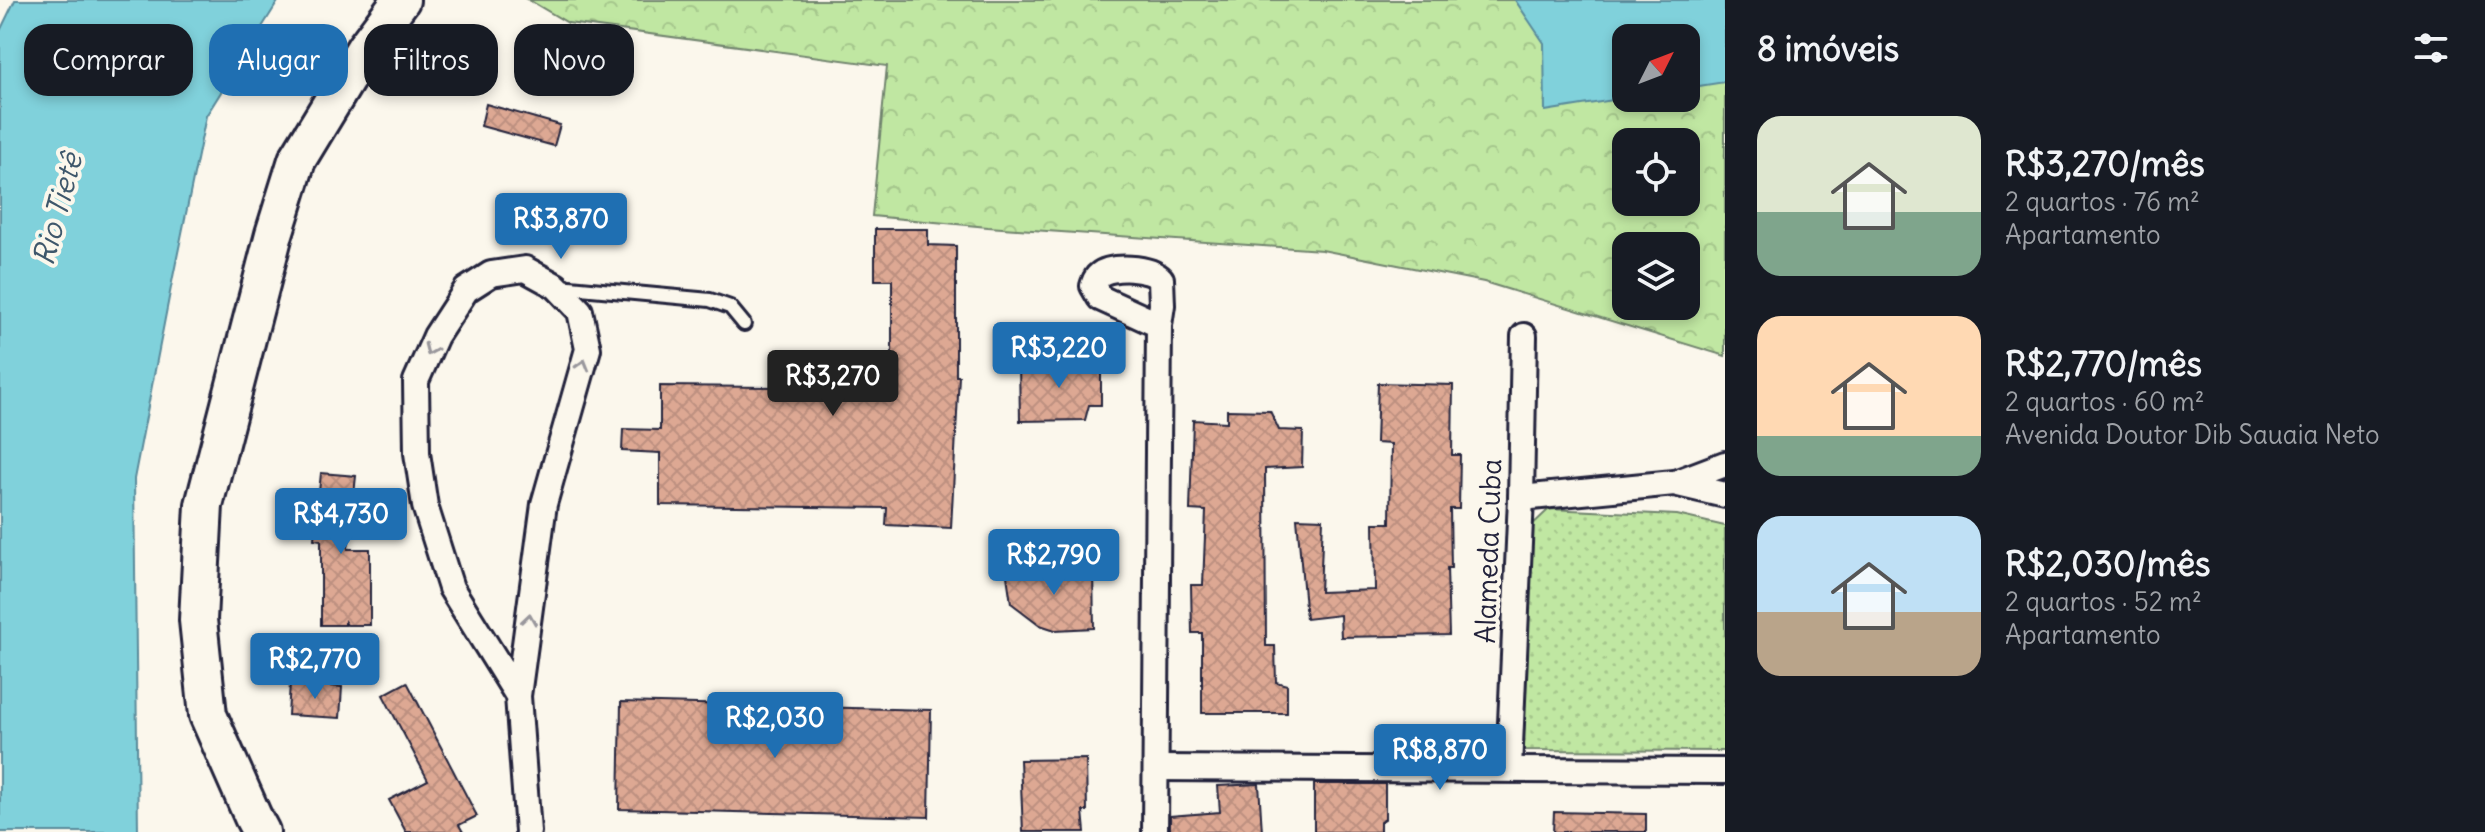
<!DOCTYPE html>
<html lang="pt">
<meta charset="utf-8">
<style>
:root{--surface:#171b24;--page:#242831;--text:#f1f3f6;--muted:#9ea1a6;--accent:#1f6fb2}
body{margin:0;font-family:Delius,sans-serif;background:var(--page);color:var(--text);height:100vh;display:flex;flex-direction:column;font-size:30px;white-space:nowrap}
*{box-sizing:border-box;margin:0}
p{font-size:26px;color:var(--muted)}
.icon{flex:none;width:44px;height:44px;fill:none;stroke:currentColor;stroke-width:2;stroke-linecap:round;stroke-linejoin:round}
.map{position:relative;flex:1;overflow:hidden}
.side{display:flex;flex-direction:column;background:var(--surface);width:760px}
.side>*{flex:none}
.hud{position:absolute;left:24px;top:24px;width:760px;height:72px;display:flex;gap:16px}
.needle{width:52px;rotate:48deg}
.fabs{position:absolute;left:1612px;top:24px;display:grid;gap:16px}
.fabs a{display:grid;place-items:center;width:88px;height:88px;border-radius:16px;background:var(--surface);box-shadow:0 4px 12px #0003;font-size:40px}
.price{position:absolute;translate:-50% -68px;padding:0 18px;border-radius:8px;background:var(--accent);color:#fff;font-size:26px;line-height:52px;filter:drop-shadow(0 2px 4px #0008)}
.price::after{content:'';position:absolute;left:50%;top:48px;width:24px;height:18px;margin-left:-12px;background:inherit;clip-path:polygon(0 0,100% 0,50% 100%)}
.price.on{background:#222;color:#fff}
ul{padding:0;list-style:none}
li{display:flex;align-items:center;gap:24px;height:200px;padding:0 32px}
li span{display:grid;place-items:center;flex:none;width:224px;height:160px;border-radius:24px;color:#555}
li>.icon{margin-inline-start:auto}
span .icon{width:96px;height:96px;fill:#fffc;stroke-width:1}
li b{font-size:34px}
h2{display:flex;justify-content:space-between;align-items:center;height:96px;padding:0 32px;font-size:34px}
.chip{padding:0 28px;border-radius:24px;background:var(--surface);box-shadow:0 4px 12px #0003;font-size:28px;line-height:72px}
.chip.on{background:var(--accent);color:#fff}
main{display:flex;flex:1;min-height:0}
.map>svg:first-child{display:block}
.grass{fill:url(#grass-dots);stroke:#71846e;stroke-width:2}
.forest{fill:url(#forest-crowns);stroke:#71846e;stroke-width:2;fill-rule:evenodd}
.water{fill:#80d1db;stroke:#5a8b9b;stroke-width:2}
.building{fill:url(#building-cross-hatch);stroke:#22223b;stroke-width:2}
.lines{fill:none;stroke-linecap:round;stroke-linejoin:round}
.lane-casing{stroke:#22223b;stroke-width:18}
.street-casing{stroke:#22223b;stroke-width:30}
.secondary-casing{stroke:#22223b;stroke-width:42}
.lane{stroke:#fbf7ec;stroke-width:12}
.street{stroke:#fbf7ec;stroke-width:24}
.secondary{stroke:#fbf7ec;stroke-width:36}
.oneway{stroke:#99979c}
.labels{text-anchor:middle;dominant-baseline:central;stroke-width:8;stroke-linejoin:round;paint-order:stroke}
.street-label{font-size:28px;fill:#22223b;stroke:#fbf7ec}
.water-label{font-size:30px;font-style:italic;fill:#3e576b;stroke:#fbf7ec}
</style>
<main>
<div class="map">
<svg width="1725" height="832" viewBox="0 0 1725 832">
<defs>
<pattern id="grass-dots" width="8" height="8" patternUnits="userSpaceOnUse" patternTransform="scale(2)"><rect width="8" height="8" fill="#c0e7a2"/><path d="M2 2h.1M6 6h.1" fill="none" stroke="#a5c68c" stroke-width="1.8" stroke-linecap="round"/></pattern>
<pattern id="forest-crowns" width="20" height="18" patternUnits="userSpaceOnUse" patternTransform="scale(2)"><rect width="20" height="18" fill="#c0e7a2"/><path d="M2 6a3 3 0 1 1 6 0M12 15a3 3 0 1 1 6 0" fill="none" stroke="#a5c68c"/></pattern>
<pattern id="building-cross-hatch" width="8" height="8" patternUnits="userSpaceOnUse" patternTransform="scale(2)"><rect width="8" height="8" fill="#dda893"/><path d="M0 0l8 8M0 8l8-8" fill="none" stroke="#bd9080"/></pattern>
</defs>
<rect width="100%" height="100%" fill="#fbf7ec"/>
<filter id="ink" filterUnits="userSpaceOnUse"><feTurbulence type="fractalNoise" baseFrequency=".0125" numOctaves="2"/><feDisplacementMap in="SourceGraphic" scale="16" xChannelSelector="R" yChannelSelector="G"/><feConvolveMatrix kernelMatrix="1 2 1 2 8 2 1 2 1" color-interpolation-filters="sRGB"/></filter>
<g filter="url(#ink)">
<polygon class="grass" points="1549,509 1677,515 1725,526 1725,751 1522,750 1527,530"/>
<path class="forest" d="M529,0H1725V356L1484,282L1322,250L988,227L872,216L887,66L568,23ZM1626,38H1686V98H1626ZM1626,142H1686V202H1626ZM1626,246H1686V306H1626Z"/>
<g class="water">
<polygon points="15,0 279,0 206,116 173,277 134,479 138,832 0,832 0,31"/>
<polygon points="1515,0 1725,0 1725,82 1686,88 1686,38 1626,38 1626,98 1545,111 1544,43"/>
</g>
<g class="building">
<polygon points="486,104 560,125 554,146 481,126"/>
<polygon points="875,229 928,229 928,245 956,246 956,376 959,376 951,528 886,525 887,508 660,505 660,453 622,451 623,429 660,430 660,386 889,388 890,374 892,374 892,280 875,280"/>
<polygon points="1101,361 1101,405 1089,405 1085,420 1020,421 1019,362"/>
<polygon points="1378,383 1453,385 1452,455 1460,455 1459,509 1450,509 1451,568 1447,568 1449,635 1341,637 1340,615 1306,619 1297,518 1323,519 1320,592 1375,590 1374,523 1390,523 1391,444 1376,443"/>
<polygon points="1227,410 1270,411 1279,430 1303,431 1302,467 1265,469 1266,646 1275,646 1276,682 1287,685 1287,713 1202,713 1202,633 1192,633 1191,585 1203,585 1206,511 1190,510 1193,420 1227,422"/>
<polygon points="321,473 356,476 348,549 370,549 370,625 347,625 345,622 345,625 321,625 321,540 314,539"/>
<polygon points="1006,569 1093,569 1094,628 1055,630 1040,625 1011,603"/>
<polygon points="407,682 477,816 459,825 463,832 406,832 389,800 428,780 383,695"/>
<polygon points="290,683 342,687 340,718 288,715"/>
<polygon points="621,702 931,710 929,817 619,809"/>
<polygon points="1086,759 1087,811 1083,811 1085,832 1023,832 1020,760"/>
<polygon points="1259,784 1262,832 1170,832 1170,816 1220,812 1218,786"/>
<polygon points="1314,784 1385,784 1385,819 1380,822 1380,832 1314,832"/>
<polygon points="1554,812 1646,814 1646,832 1553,832"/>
</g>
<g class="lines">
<g class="lane-casing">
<polyline id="lane" points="559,286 710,300 730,307 744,324"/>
</g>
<g class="street-casing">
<g id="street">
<polyline points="1675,483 1725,464"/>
<polyline points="1521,498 1674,483 1725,495"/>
<polyline points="518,696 451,588 425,506 417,453 416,381 436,336 466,290 491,274 525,269 556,286 580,311 588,349 544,504 518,696 528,832"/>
<polyline points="1156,768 1725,771"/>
<polyline points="1509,768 1521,498 1524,336"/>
<path d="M1155,832L1159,325L1162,305L1161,279C1150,267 1111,265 1099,275C1095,278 1095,281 1093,286L1100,298L1159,325"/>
</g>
</g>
<g class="secondary-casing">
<polyline id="secondary" points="261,832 253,817 208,715 198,620 204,505 274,234 297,160 365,48 401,0"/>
</g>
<use href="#lane" class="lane"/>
<use href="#street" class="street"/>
<use href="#secondary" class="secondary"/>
</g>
<defs><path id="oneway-chevron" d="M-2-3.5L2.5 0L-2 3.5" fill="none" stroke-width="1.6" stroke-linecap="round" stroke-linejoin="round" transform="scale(2)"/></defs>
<g class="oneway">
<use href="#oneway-chevron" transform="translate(430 350) rotate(114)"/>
<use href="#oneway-chevron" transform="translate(583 365) rotate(-74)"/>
<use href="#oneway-chevron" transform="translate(529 619) rotate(-82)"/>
</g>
</g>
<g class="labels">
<g class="street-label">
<text transform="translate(1488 551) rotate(-88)">Alameda Cuba</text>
</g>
<g class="water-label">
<text transform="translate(57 209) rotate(-75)">Rio Tietê</text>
</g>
</g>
</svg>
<div class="fabs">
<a><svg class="needle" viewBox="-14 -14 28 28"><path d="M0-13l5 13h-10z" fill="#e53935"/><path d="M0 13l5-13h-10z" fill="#9ea1a6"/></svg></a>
<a><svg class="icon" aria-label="locate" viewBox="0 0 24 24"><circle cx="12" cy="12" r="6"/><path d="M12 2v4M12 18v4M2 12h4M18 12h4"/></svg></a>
<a><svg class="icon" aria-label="layers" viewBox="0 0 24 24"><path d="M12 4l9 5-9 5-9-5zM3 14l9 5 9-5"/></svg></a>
</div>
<b class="price" style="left:561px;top:261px">R$3,870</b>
<b class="price" style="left:1059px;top:390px">R$3,220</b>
<b class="price on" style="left:833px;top:418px">R$3,270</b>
<b class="price" style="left:341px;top:556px">R$4,730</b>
<b class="price" style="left:1054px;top:597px">R$2,790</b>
<b class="price" style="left:315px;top:701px">R$2,770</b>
<b class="price" style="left:775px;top:760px">R$2,030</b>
<b class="price" style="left:1440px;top:792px">R$8,870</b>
<div class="hud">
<a class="chip">Comprar</a>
<a class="chip on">Alugar</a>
<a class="chip">Filtros</a>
<a class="chip">Novo</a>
</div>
</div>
<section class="side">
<h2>8 imóveis<svg class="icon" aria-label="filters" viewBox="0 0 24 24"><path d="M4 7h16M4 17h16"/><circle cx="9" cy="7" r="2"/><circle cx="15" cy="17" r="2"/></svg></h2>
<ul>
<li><span style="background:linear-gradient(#dfe7d0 60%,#7fa58c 0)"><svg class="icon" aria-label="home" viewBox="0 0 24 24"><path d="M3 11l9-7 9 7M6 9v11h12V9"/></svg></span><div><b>R$3,270/mês</b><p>2 quartos · 76 m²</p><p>Apartamento</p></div></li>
<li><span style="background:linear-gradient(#ffd9b3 75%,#7fa58c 0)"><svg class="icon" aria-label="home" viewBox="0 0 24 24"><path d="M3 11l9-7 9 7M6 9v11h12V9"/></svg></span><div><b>R$2,770/mês</b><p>2 quartos · 60 m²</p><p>Avenida Doutor Dib Sauaia Neto</p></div></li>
<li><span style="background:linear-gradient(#bfe0f5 60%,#b9a48a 0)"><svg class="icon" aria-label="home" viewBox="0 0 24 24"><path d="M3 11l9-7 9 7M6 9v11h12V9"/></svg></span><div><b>R$2,030/mês</b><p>2 quartos · 52 m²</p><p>Apartamento</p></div></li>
</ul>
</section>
</main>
